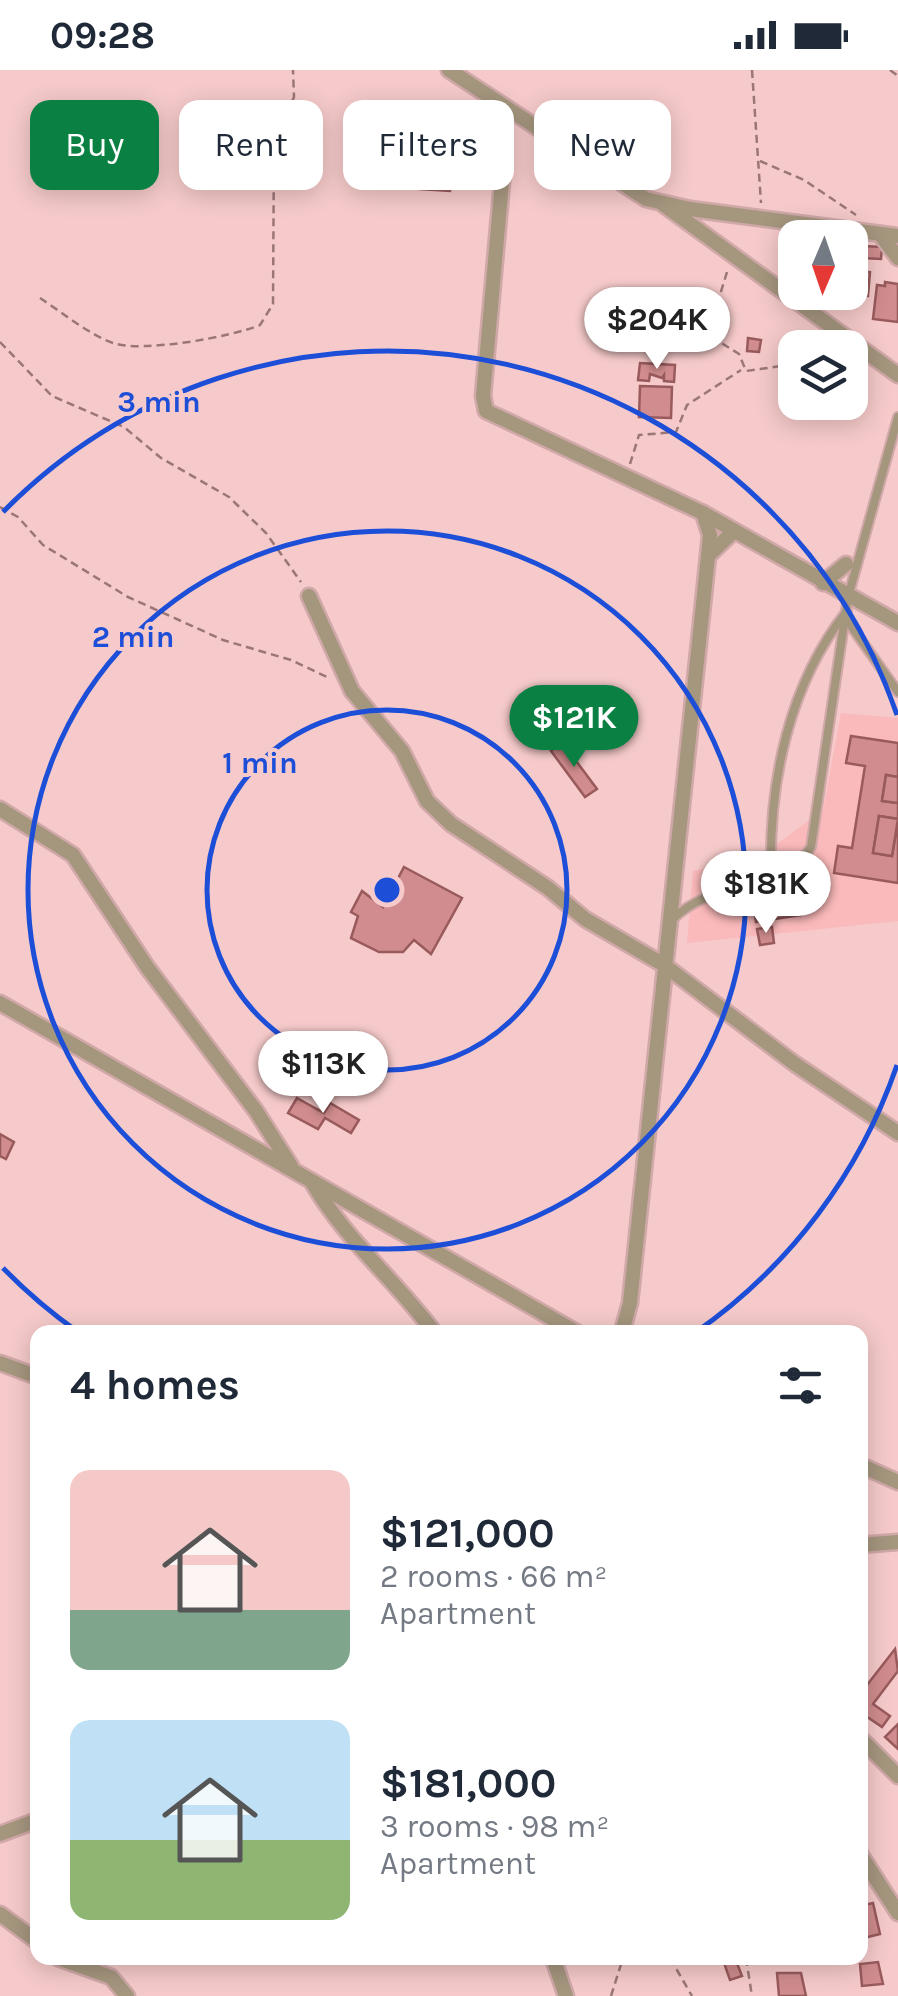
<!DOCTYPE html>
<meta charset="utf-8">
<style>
:root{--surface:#fff;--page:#f6f6f7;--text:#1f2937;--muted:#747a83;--accent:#0b8043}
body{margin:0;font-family:Karla,sans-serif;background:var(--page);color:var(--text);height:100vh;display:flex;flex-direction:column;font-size:38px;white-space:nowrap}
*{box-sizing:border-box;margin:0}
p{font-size:32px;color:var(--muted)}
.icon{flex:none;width:55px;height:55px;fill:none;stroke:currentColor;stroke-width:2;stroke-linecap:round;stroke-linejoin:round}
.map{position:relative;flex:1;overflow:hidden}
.side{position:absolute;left:30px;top:1255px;width:838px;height:640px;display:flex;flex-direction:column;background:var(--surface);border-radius:20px;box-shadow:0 5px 25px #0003}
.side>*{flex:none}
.banner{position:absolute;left:30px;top:30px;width:840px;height:90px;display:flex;gap:20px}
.needle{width:65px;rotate:182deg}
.buttons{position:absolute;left:778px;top:150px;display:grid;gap:20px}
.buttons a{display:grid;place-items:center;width:90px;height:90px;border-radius:20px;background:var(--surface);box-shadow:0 5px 25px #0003;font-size:50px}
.price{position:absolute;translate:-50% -85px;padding:0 22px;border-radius:35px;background:#fff;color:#222;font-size:32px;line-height:65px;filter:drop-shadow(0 2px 5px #0008)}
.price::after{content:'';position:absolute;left:50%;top:60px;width:30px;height:22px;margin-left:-15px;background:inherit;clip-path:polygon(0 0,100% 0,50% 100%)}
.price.on{background:var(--accent);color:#fff}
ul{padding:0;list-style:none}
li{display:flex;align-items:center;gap:30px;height:250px;padding:0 40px}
li span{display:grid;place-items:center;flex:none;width:280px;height:200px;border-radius:20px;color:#555}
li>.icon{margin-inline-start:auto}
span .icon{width:120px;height:120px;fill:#fffc;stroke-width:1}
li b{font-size:42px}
h2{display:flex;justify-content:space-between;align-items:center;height:120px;padding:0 40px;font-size:42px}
.tag{padding:0 35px;border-radius:20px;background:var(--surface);box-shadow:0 5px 25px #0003;font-size:35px;line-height:90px}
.tag.on{background:var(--accent);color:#fff}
.status{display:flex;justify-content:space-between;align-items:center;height:70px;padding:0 50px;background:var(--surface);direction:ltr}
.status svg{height:28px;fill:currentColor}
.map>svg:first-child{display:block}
.built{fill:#fab9ba}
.building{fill:#d08c8e;stroke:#995a5c;stroke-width:2.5}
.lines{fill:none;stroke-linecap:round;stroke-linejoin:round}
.lane-casing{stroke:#d0a8a8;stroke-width:12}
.street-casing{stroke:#d0a8a8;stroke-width:19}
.path{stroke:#9a7677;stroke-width:2.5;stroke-dasharray:8 5;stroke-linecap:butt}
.lane{stroke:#a5967e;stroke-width:8}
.street{stroke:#a5967e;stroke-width:14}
.ring{fill:none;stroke:#1d4ed8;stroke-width:5}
.centre{fill:#1d4ed8;stroke:#f6caca;stroke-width:5}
.ring-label{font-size:30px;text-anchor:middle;font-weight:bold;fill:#1d4ed8;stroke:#f6caca;stroke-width:8;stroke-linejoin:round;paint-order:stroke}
</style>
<div class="status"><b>09:28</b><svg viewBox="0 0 49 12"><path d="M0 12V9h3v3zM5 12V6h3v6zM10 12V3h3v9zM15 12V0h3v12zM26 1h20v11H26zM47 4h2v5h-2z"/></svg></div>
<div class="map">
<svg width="898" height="1926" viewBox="0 0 898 1926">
<rect width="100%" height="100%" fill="#f6caca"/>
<polygon class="built" points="841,643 898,648 898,851 687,873 693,801 754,791 823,740"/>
<g class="building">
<polygon points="371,53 418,56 417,80 404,79 404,70 370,68"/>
<polygon points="430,58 455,61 456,77 429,74"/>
<polygon points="435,81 454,83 450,121 420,119 421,102 426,102 424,84"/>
<polygon points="390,93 403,99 399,118 375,116 376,107 388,106"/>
<polygon points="850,172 860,174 857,198 850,198"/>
<polygon points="863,176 882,177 881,189 862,188"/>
<polygon points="850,200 870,202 868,226 829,226 850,222"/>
<polygon points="885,212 898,214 898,252 873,249 877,215 885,216"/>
<polygon points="748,268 761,270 759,282 747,281"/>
<polygon points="640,293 675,295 674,312 664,311 664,305 662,308 650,304 649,311 638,310"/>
<polygon points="640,316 672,317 671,348 639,347"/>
<polygon points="851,666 898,673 898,707 886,705 882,731 898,733 898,749 879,746 873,783 892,786 898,751 898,813 834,803 838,776 852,778 865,696 846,693"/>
<polygon points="562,672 597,719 585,727 551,681"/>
<polygon points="886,705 898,707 898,733 882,731"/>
<polygon points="879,746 898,749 892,786 873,783"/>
<polygon points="404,797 462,828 431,884 414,870 403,882 379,882 351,868 358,846 351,842 362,821 383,837"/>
<polygon points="797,820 801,845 756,852 752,827"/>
<polygon points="772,857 774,873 760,875 757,859"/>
<polygon points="297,1028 324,1043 330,1033 359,1050 351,1063 325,1048 318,1059 288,1043"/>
<polygon points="0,1064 14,1072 6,1089 0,1086"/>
<polygon points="895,1579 898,1601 873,1634 890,1646 882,1657 860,1642 860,1624"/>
<polygon points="898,1654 898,1679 885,1667"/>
<polygon points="873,1833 880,1864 860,1869 860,1836"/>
<polygon points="735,1888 742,1906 730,1910 723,1890"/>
<polygon points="878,1892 883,1914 862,1916 860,1894"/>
<polygon points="777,1903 801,1903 806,1926 779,1926"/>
</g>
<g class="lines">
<g class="lane-casing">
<g id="lane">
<polyline points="846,549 898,622"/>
<path d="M771,803C769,711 789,614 847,541"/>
<path d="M673,849C709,812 792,811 811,777L848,527L898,347"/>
</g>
</g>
<g class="street-casing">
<g id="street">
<polyline points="449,0 646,129 690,139 898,166"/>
<polyline points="491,31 502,63 503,101 483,326 486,341 703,443 898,553"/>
<polyline points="664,135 898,305"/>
<polyline points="880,164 898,188"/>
<polyline points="708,486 733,462"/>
<polyline points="823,513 846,494"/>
<polyline points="309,526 352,621 402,681 427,731 451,754 548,818 585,849 664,895 795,994 898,1063"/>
<polyline points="0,739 73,785 147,897 256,1041 291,1096"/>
<polyline points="0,933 576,1262"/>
<path d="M312,1112C344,1168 396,1211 434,1262"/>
<polyline points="622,1262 630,1233 708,486 710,465 703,443"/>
<polyline points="0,1293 38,1307"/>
<polyline points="860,1395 898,1412"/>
<polyline points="860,1475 898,1472"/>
<polyline points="860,1668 898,1706"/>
<polyline points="0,1764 38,1750"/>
<polyline points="860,1784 898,1843"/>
<polyline points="0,1844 38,1872"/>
<polyline points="58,1888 111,1907 127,1926"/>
<polyline points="553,1888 566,1926"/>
</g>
</g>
<g class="path">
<polyline points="752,0 761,133"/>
<polyline points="890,0 898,6"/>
<polyline points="760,91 804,110 856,145"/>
<polyline points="727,202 712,251 715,269 739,284 746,301 795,294"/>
<path d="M40,228C63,243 88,264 113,273C142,283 231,267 260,255L273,234L274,72L294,27L293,0"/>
<polyline points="0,272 52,326 124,357 161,388 229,427 266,463 301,512"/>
<polyline points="630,394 639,365 676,362 687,335 741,300"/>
<polyline points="0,437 18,447 43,475 128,527 223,570 291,590 329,608"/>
<polyline points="670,1888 692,1926"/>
<polyline points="746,1888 752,1926"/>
<polyline points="611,1926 623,1888"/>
</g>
<use href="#lane" class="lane"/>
<use href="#street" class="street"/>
</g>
<g class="ring">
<circle cx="387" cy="820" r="180"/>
<circle cx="387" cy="820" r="359"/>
<path d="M897 995A539 539 0 0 1 696 1262M78 1262A539 539 0 0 1 3 1198M3 442A539 539 0 0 1 897 645"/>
</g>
<circle cx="387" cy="820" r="15" class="centre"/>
<g class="ring-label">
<text x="159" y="342">3 min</text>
<text x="133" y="577">2 min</text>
<text x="260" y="703">1 min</text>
</g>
</svg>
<div class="buttons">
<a><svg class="needle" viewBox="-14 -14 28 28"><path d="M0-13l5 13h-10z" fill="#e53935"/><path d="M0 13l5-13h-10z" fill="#747a83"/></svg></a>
<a><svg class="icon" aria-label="layers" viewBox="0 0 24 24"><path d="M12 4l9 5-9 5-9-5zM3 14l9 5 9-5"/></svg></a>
</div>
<b class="price" style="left:657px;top:302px">$204K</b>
<b class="price on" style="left:574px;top:700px">$121K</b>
<b class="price" style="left:766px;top:866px">$181K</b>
<b class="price" style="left:323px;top:1046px">$113K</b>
<div class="banner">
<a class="tag on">Buy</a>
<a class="tag">Rent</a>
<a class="tag">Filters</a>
<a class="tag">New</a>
</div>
<section class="side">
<h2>4 homes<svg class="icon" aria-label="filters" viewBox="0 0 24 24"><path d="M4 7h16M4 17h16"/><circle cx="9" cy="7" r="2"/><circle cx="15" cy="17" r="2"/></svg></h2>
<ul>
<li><span style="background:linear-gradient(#f6c9c9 70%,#7fa58c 0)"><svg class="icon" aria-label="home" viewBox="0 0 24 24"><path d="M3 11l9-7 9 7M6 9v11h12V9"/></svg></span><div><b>$121,000</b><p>2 rooms · 66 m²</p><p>Apartment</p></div></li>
<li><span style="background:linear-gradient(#bfe0f5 60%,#8fb573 0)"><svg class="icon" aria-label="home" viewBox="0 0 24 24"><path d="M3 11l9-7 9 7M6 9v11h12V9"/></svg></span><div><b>$181,000</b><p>3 rooms · 98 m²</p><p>Apartment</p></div></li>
</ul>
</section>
</div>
